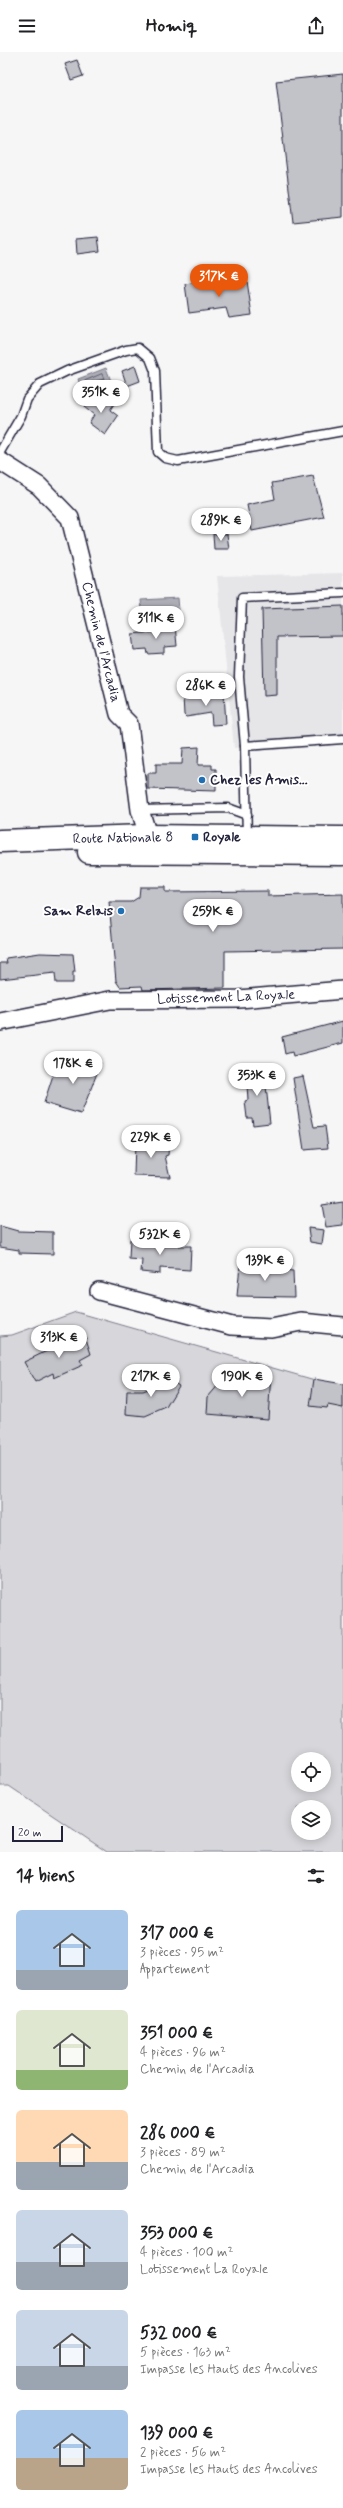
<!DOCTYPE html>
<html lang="fr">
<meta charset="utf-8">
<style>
:root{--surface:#fff;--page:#f6f6f6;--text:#202124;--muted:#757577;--accent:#ea580c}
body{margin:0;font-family:Mynerve,sans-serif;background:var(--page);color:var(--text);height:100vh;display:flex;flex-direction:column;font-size:15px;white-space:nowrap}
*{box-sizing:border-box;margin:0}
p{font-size:13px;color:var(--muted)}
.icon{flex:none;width:22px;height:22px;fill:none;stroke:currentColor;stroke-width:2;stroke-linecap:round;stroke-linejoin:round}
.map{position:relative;height:1800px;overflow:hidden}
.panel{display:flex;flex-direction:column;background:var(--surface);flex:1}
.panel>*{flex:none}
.fabs{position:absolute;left:291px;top:1700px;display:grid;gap:8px}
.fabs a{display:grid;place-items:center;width:40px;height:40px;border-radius:50%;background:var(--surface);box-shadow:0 2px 10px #0003;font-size:20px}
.scale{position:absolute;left:12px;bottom:10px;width:51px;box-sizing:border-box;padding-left:4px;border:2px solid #22223b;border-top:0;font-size:11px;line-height:14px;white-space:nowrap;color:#22223b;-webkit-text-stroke:3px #fff;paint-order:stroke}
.price{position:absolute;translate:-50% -34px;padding:0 9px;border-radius:14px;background:#fff;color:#222;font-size:13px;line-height:26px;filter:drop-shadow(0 1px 2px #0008)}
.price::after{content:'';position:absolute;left:50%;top:24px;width:12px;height:9px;margin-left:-6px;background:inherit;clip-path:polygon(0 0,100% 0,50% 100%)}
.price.current{background:var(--accent);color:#fff}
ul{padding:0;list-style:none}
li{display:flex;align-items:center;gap:12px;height:100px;padding:0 16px}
li span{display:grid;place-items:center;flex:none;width:112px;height:80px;border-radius:6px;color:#555}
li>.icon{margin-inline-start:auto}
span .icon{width:48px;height:48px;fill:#fffc;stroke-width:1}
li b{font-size:17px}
h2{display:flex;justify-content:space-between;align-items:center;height:48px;padding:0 16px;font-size:17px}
header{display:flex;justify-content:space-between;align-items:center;height:52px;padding:0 16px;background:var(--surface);font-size:18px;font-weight:800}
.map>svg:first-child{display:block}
.built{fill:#e6e6e9}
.green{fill:#d7d7db;stroke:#7c7c8b;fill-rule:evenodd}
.water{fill:#aeaeb7;stroke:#767685}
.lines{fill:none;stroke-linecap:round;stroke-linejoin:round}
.shore{stroke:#5a5a6d;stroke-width:1}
.building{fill:#c2c2c9;stroke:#22223b}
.lane-casing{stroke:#22223b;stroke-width:11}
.street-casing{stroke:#22223b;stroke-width:20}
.primary-casing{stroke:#22223b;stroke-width:25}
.lane{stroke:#fff;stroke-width:8}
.street{stroke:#fff;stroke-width:17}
.primary{stroke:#fff;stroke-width:22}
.poi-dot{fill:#1f6fb2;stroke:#fff;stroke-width:1.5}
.labels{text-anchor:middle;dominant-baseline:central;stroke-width:4;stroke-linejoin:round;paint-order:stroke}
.street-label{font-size:14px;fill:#22223b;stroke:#fff}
.poi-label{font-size:14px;font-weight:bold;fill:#22223b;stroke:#fff;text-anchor:start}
</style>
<header><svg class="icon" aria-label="menu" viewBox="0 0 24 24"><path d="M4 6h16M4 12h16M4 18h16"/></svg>Homiq<svg class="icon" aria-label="share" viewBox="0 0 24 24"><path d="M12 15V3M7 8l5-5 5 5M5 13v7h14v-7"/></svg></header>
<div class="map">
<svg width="343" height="1800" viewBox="0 0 343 1800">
<rect width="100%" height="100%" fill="#f6f6f7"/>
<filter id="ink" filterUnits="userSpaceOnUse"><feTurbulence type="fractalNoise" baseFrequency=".025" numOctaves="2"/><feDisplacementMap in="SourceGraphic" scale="8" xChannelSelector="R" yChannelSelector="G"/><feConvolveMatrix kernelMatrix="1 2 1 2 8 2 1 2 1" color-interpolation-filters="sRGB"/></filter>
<g filter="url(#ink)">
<polygon class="built" points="343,521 343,690 234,696 217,524"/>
<path class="green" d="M76,1260L343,1336V1800H107L9,1734H0V1284L12,1283ZM298,1707H324V1733H298ZM298,1755H324V1781H298Z"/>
<g class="water">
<polygon points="106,316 111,329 82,339 78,327"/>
<polygon points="178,546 179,558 142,560 141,548"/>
</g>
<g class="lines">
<polygon class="shore" points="102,322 104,327 84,332 85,329"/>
</g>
<g class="building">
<polygon points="77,8 83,24 71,28 65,12"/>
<polygon points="343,22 343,165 293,170 276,29"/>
<polygon points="98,185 100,199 77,202 76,187"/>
<polygon points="216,227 217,234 247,229 252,263 229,266 226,256 189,261 185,232"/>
<polygon points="135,314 140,329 127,334 122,319"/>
<polygon points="91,344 100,350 104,345 114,352 110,358 118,364 105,383 89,371 94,363 84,355"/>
<polygon points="313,424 324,465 252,479 247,453 275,447 272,431"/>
<polygon points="213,482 227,482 229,497 214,497"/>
<polygon points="343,554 343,584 277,585 277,643 264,644 262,557"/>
<polygon points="175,573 177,594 164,595 164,601 148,602 147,597 134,598 132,582 152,580 152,575"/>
<polygon points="224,641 226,672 212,673 211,661 186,665 184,663 183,644"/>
<polygon points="199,695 198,713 212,713 212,717 216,717 216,739 148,737 148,721 156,721 156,712 182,712 183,696"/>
<polygon points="140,835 165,835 165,840 268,839 268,844 343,842 343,897 225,899 225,936 143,938 142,934 120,935 116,929 109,850 131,850 139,845"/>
<polygon points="40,901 73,902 75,920 73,920 73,931 56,931 55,921 0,927 0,911 7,911 6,906"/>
<polygon points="343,969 343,991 293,1004 292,1000 285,1002 282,985"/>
<polygon points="77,1003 101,1011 81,1062 44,1051 56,1014 70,1018"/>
<polygon points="264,1015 270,1071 253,1073 252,1066 247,1066 245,1049 248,1048 246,1018"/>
<polygon points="303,1024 314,1075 325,1074 328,1096 304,1098 293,1026"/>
<polygon points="135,1089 169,1090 168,1103 165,1104 170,1125 134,1124"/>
<polygon points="343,1150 343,1173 326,1175 322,1153"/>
<polygon points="0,1174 18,1179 53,1180 53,1202 19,1201 19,1198 0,1195"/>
<polygon points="308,1176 324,1178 322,1192 310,1190"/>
<polygon points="130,1187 161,1189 161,1194 191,1194 190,1218 160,1216 160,1222 141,1220 142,1208 129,1207"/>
<polygon points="240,1213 293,1219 294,1245 237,1244"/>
<polygon points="84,1281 91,1302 80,1308 83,1313 54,1326 53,1321 35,1330 24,1310"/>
<polygon points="250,1320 271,1322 268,1367 207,1362 208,1345 220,1331 249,1333"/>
<polygon points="161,1322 179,1334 166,1355 145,1364 126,1362 127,1339 143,1339 153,1335"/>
<polygon points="314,1327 343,1332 343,1356 328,1353 327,1356 310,1354"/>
</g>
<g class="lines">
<g class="lane-casing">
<g id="lane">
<polyline points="0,400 21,364 27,347 40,332 67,319 126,298 138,296 150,306 155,319 158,400 165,406 178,409 343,379"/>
<polyline points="245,694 239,625 242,546 343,541"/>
<polyline points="140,758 228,756 247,763"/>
<polyline points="247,785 245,694 343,687"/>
</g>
</g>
<g class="street-casing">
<g id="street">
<polyline points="0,409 39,434 70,466 119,662 129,672 140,758 146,777 146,796"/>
<polyline points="0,970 110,948 239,947 343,938"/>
<polyline points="99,1239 232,1274 271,1276 301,1270 343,1274"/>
</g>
</g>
<g class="primary-casing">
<g id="primary">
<polyline points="0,789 145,784 343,786"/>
<polyline points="89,800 343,802"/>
</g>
</g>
<use href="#lane" class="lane"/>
<use href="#street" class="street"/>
<use href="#primary" class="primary"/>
</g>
</g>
<g class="poi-dot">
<circle cx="202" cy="728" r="4"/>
<rect x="191" y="781" width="8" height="8" rx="2"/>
<circle cx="121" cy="859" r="4"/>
</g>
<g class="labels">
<g class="street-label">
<text transform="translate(101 590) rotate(76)">Chemin de l'Arcadia</text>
<text transform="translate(123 786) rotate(-1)">Route Nationale 8</text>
<text transform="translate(226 945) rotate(-2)">Lotissement La Royale</text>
</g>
<g class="poi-label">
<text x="210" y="728">Chez les Amis...</text>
<text x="203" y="785">Royale</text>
<text x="113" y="859" text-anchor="end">Sam Relais</text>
</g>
</g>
</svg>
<div class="fabs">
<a><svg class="icon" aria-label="locate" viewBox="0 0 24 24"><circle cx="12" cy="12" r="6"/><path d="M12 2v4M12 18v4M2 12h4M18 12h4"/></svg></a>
<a><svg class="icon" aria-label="layers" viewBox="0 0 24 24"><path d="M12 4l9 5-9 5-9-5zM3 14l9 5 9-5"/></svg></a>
</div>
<div class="scale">20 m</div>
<b class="price current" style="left:219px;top:246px">317K €</b>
<b class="price" style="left:101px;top:362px">351K €</b>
<b class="price" style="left:221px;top:490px">289K €</b>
<b class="price" style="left:156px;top:588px">311K €</b>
<b class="price" style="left:206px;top:655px">286K €</b>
<b class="price" style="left:213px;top:881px">259K €</b>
<b class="price" style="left:73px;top:1033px">178K €</b>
<b class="price" style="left:257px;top:1045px">353K €</b>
<b class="price" style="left:151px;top:1107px">229K €</b>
<b class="price" style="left:160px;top:1204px">532K €</b>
<b class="price" style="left:265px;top:1230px">139K €</b>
<b class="price" style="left:59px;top:1307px">313K €</b>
<b class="price" style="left:151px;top:1346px">217K €</b>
<b class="price" style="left:242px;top:1346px">190K €</b>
</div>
<section class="panel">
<h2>14 biens<svg class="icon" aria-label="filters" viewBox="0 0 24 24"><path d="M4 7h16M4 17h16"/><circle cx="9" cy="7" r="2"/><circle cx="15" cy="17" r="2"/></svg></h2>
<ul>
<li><span style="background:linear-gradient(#a9c7e8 75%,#9aa5b1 0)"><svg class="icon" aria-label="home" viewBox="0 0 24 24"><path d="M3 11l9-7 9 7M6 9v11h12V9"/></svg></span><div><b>317 000 €</b><p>3 pièces · 95 m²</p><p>Appartement</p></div></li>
<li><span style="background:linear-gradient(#dfe7d0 75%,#8fb573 0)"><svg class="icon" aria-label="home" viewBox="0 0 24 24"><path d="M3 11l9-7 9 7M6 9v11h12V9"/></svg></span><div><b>351 000 €</b><p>4 pièces · 96 m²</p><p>Chemin de l'Arcadia</p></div></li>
<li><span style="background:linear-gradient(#ffd9b3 65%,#9aa5b1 0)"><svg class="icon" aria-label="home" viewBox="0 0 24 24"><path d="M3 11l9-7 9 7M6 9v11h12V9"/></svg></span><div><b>286 000 €</b><p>3 pièces · 89 m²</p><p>Chemin de l'Arcadia</p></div></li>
<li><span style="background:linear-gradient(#c9d6e8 65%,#9aa5b1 0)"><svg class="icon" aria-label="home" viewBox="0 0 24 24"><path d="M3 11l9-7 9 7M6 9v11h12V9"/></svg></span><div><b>353 000 €</b><p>4 pièces · 100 m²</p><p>Lotissement La Royale</p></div></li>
<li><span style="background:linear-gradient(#c9d6e8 70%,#9aa5b1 0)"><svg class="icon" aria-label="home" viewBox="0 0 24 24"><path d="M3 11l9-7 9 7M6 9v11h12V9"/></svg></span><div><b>532 000 €</b><p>5 pièces · 163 m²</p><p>Impasse les Hauts des Ancolives</p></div></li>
<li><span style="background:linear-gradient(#a9c7e8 60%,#b9a48a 0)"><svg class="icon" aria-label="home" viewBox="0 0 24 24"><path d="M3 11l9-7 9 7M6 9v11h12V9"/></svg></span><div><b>139 000 €</b><p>2 pièces · 56 m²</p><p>Impasse les Hauts des Ancolives</p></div></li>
</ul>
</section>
